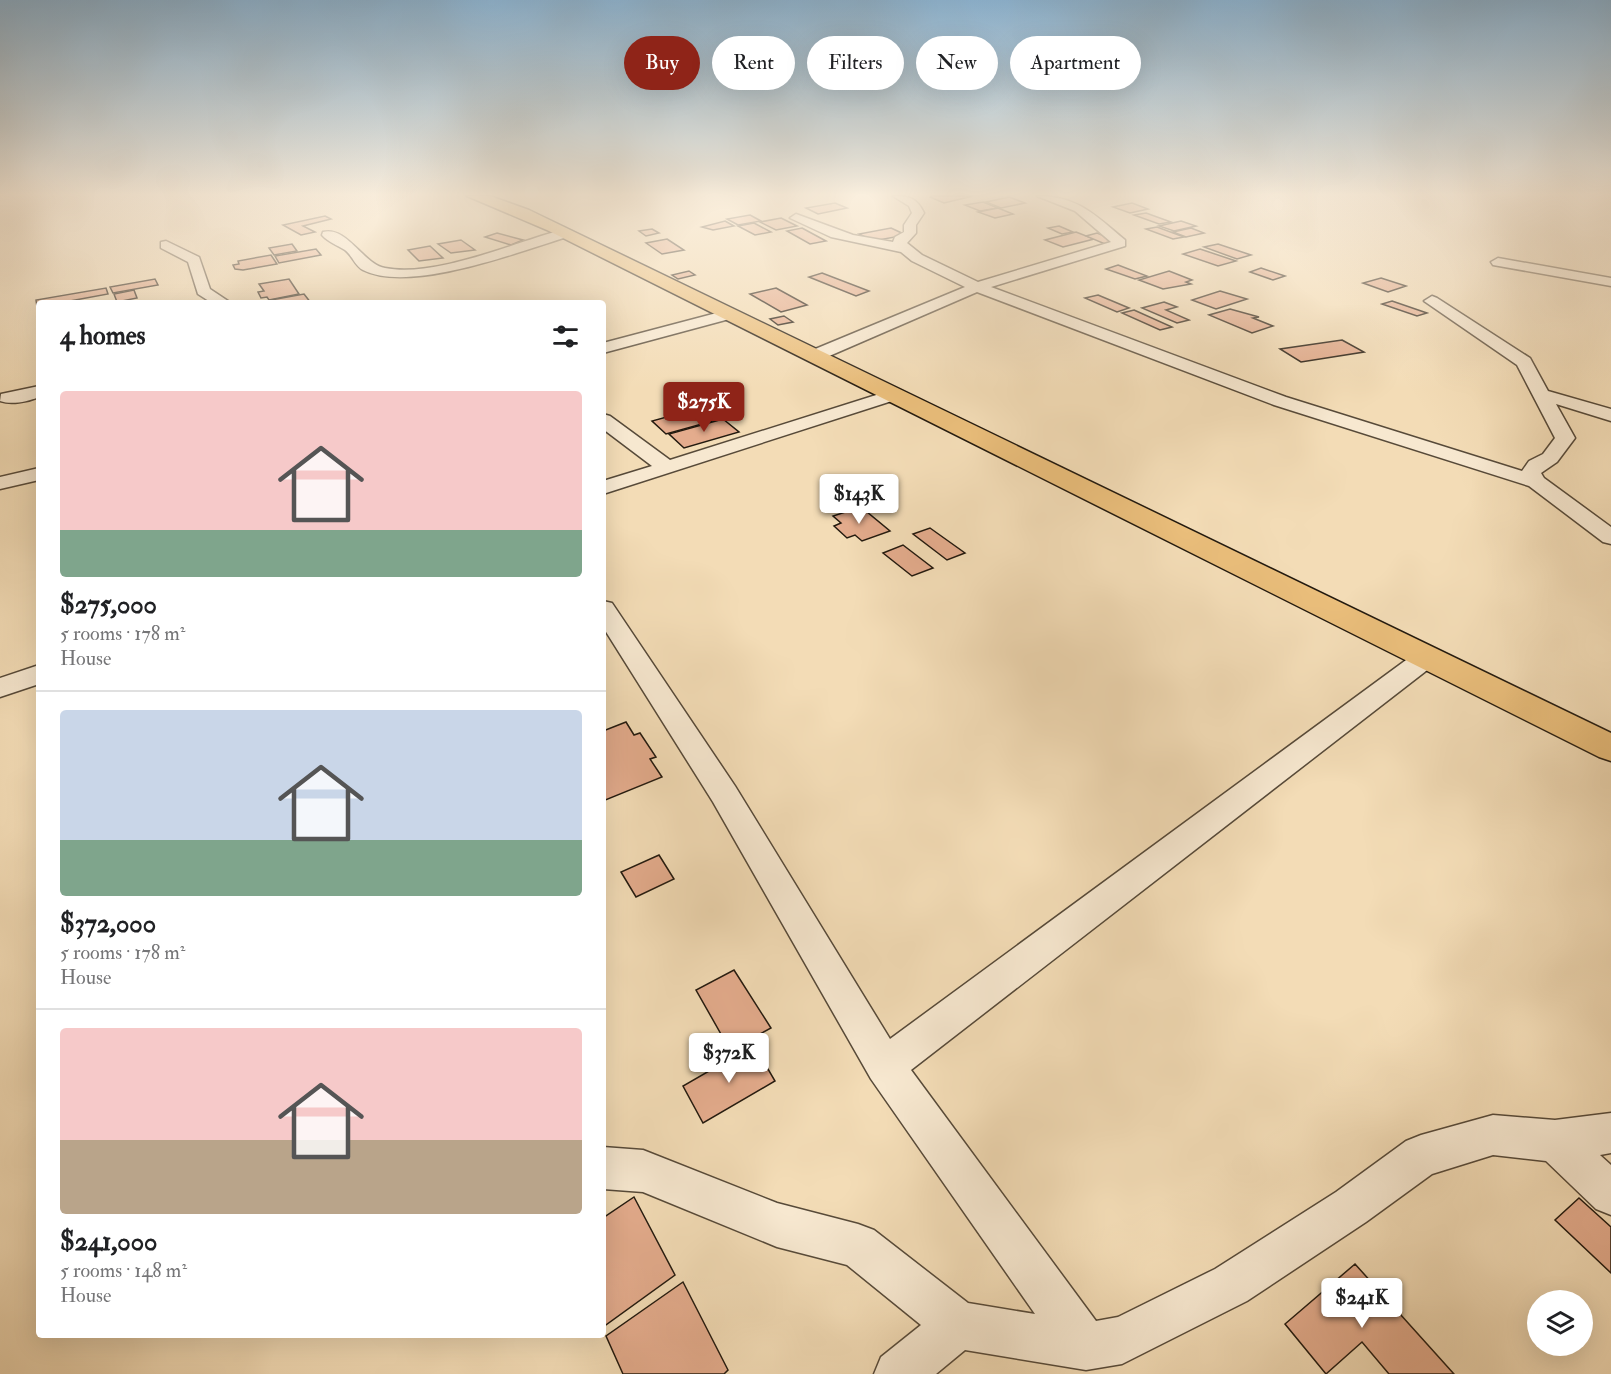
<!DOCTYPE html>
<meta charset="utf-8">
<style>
:root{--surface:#fff;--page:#f6f6f6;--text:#202124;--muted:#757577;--line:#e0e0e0;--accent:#8f2418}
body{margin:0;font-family:"IM FELL Double Pica",serif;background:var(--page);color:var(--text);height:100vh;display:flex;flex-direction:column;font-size:22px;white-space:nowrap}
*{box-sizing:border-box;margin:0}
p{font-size:20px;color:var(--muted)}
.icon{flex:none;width:33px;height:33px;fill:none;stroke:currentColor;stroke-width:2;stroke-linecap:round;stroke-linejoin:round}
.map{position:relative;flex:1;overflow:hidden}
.drawer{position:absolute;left:36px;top:300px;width:570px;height:1038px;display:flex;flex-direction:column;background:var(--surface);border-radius:6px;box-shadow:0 6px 24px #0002}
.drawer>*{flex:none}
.banner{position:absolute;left:624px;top:36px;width:570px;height:54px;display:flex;gap:12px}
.controls{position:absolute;left:1527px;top:1290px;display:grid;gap:12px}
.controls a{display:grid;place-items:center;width:66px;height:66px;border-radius:50%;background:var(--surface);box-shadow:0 6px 24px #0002;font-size:30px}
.price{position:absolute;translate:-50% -51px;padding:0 14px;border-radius:6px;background:#fff;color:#222;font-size:20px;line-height:39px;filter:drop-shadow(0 2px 3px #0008)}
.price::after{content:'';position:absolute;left:50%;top:36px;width:18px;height:14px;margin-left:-9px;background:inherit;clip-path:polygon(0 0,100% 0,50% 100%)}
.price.selected{background:var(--accent);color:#fff}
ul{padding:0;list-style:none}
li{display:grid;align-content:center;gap:12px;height:318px;padding:0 24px}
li+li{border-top:2px solid var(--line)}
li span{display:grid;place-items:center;height:186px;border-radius:6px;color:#555}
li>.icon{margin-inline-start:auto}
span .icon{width:108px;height:108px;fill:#fffc;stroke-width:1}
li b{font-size:26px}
h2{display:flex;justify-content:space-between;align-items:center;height:72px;padding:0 24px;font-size:26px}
.chip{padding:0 21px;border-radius:27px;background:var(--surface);box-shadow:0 6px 24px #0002;font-size:21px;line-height:54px}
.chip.selected{background:var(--accent);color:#fff}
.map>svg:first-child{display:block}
.building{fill:#e4ac8d;stroke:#231a0f;stroke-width:1.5}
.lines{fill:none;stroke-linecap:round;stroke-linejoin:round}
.minor-casing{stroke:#574a39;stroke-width:3}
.major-casing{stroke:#231a0f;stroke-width:3}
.minor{fill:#f7e8d0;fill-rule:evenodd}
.major{fill:#eabe7b;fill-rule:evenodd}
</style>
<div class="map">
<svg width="1611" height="1374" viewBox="0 0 1611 1374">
<rect width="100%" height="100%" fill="#f3dcb6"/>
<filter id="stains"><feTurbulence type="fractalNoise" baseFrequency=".00333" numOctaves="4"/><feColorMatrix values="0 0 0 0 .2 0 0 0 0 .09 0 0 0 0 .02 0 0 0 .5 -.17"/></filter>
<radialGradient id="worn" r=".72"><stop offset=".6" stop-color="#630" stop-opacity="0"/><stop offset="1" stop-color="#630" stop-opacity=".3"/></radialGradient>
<g class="building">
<polygon points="973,196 944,203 930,197 931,196"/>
<polygon points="1009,197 1025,203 1001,208 986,202"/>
<polygon points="983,202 998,208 980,211 965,205"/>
<polygon points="835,203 847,208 818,214 806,208"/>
<polygon points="1132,203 1148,209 1130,213 1113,207"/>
<polygon points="998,208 1013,214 995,218 978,212"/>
<polygon points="1146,213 1171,222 1159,224 1134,215"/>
<polygon points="750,215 761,221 738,225 727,219"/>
<polygon points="325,216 331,219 303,226 315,232 301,235 283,225"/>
<polygon points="781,218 797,226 776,230 760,222"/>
<polygon points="725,221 734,226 713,230 702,227"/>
<polygon points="1181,221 1196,226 1174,231 1159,226"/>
<polygon points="754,223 771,232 755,235 738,226"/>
<polygon points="1059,226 1073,232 1062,234 1048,228"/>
<polygon points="1157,227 1184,237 1173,239 1146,229"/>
<polygon points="802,228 826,241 810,244 787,231"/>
<polygon points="891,228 906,235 873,241 859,234"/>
<polygon points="1191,228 1204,233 1186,237 1173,232"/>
<polygon points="652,229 659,233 646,236 639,231"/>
<polygon points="1076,232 1094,239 1063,247 1045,240"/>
<polygon points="497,233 523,240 511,245 485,237"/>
<polygon points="1097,233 1117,241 1105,244 1086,236"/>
<polygon points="667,239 684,250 662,254 646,243"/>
<polygon points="461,240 475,250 451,253 438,244"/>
<polygon points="292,244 297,251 274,255 269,248"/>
<polygon points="1218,244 1251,255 1237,259 1204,247"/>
<polygon points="430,246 443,258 419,261 408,250"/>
<polygon points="316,249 321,255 279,263 275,256"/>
<polygon points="1200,249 1236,261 1218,266 1183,254"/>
<polygon points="271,255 277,264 243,270 235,269 233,265 239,264 238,261"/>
<polygon points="1118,265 1147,276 1135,279 1106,269"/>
<polygon points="1261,268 1285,276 1273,280 1250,272"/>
<polygon points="689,271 695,275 678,279 672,275"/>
<polygon points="1169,271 1192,280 1186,282 1191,284 1163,289 1139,280"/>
<polygon points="822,273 869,291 856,296 809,277"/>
<polygon points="1381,278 1406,286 1388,292 1363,283"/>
<polygon points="155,279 158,285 113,293 110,287"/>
<polygon points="289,279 299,294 269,300 267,297 261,298 258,292 264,291 259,284"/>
<polygon points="106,288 108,294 59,303 39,303 37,307 36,300"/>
<polygon points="776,288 807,305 781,312 750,294"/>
<polygon points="134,290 137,298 117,302 114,294"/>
<polygon points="1220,291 1247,299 1216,309 1192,300"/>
<polygon points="304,294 311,303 269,303 272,302 271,300"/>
<polygon points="1098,295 1129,308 1117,312 1085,298"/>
<polygon points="1392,301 1427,313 1417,316 1382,304"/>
<polygon points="1164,302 1177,307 1166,310 1189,320 1177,323 1142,308"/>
<polygon points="1230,309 1259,317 1253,318 1273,326 1252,333 1209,315"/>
<polygon points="1134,310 1172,327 1160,330 1122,313"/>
<polygon points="784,316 793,322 778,325 770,319"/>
<polygon points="1342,340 1364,352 1301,362 1280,349"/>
<polygon points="706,406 720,419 666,434 652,421"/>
<polygon points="723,419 739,432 684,448 669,434"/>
<polygon points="861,507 890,531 862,541 855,535 847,538 834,526 841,523 833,516"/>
<polygon points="930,528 965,553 947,560 913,534"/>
<polygon points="903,545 933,568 912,576 883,553"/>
<polygon points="626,722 634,735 640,733 656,757 650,759 662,777 603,801 603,731"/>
<polygon points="659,855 674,879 636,897 621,872"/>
<polygon points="734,970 771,1028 730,1050 696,990"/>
<polygon points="754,1045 775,1081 703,1123 683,1086"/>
<polygon points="634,1197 675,1275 603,1327 603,1218"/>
<polygon points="1579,1198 1611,1227 1611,1273 1555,1220"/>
<polygon points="1355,1264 1454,1374 1389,1374 1362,1342 1326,1374 1285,1324"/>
<polygon points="683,1282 728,1370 724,1374 623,1374 606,1336"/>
</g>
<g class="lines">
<g class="minor-casing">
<g id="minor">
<path d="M893,196C909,196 917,198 924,213L916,225V233L907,243L922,255L978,282L1111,242L1075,211L1037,196C1078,196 1095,215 1125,240V246L991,287L1286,397L1522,471L1529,461L1543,454L1555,438L1517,365L1424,301L1432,296L1437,298L1530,358L1548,391L1611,409V421L1556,404L1575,438L1557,462L1541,473L1544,478L1611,527V544L1603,542L1529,486L1274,405L977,292L820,360H808L806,356L808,352L965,287L912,261L901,252L831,237L790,218L796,214L853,235L893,242L895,237L904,232V225L912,213L909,206Z"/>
<path d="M565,229L571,233L570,236C521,251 410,294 363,270C355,266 352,255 345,250C337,245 328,242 322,235L323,232C347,226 363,264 385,268C436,278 515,242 565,229Z"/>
<polygon points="166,241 199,257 210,289 231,303 212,303 198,294 188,262 161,248 161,242"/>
<polygon points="1498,258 1611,278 1611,286 1493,265 1491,262"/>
<polygon points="728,310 733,312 736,315 733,318 603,353 603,343"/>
<path d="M39,386V397C27,402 11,405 0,401L1,394Z"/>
<polygon points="892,390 901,395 898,399 603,494 603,481 652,466 603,429 603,414 610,416 670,460"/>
<polygon points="39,468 39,480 0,489 0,477"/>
<polygon points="603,601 612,603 735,786 890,1039 1417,652 1426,650 1435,652 1439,658 1435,664 911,1070 1096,1321 1118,1317 1215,1269 1336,1192 1406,1141 1421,1135 1493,1115 1555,1120 1611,1113 1611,1153 1600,1155 1611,1165 1611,1215 1596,1209 1546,1161 1493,1155 1432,1174 1366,1222 1247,1301 1122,1364 1086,1370 965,1350 936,1374 874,1374 881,1357 921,1325 847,1265 777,1247 643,1192 603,1189 603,1147 643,1150 777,1203 858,1224 874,1230 968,1303 1035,1314 871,1079 713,802 603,627"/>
<polygon points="39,665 39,684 0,697 0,678"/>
</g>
</g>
<g class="major-casing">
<polygon id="major" points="467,196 490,196 529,210 1611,733 1611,761 1599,757 547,230"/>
</g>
<use href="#minor" class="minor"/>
<use href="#major" class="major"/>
</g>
<linearGradient id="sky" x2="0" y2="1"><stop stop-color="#8cb6d6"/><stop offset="0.5" stop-color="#faefde"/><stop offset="1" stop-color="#faefde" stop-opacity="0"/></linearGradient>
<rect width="1611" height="389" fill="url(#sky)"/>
<rect width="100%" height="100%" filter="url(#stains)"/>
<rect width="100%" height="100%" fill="url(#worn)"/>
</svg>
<div class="controls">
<a><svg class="icon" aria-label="layers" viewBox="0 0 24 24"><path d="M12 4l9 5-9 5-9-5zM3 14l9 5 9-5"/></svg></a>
</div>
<b class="price selected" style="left:704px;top:433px">$275K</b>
<b class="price" style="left:859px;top:525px">$143K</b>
<b class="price" style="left:729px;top:1084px">$372K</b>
<b class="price" style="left:1362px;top:1329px">$241K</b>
<div class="banner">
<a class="chip selected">Buy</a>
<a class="chip">Rent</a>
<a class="chip">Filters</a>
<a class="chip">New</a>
<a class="chip">Apartment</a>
</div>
<section class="drawer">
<h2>4 homes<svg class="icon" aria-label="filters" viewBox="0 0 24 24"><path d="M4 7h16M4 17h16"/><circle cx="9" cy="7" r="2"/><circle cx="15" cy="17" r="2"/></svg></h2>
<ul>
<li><span style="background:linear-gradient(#f6c9c9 75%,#7fa58c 0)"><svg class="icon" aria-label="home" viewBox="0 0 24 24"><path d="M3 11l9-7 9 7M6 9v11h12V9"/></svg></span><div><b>$275,000</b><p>5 rooms · 178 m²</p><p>House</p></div></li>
<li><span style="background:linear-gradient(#c9d6e8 70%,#7fa58c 0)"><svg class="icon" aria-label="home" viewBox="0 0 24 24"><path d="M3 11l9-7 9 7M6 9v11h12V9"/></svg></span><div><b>$372,000</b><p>5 rooms · 178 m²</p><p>House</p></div></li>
<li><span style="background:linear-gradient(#f6c9c9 60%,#b9a48a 0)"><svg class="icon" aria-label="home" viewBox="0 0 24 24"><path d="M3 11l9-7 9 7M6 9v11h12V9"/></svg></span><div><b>$241,000</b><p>5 rooms · 148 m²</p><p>House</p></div></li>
</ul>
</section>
</div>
